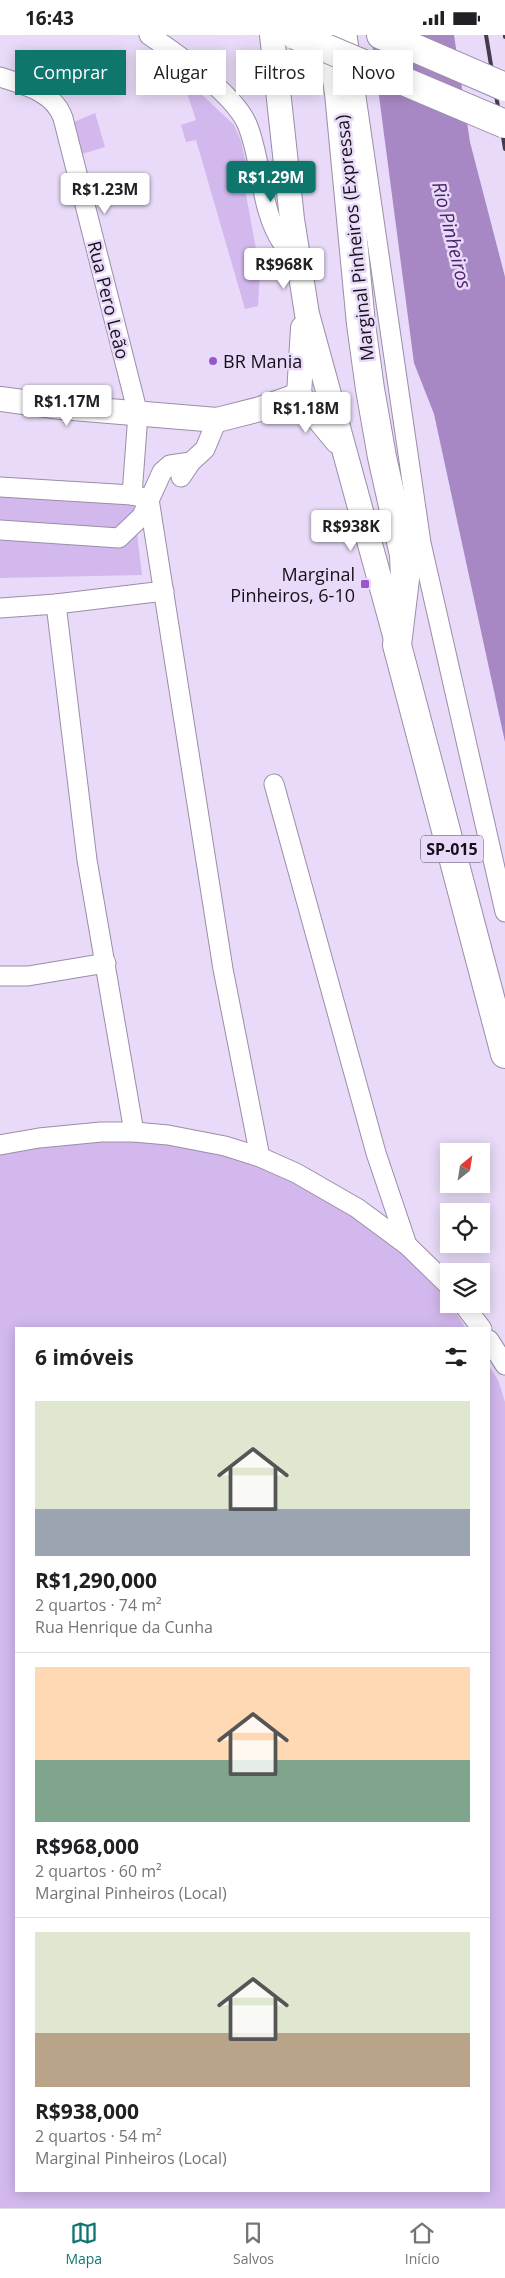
<!DOCTYPE html>
<html lang="pt">
<meta charset="utf-8">
<style>
:root{--surface:#fff;--page:#f6f6f6;--text:#202124;--muted:#757577;--line:#e0e0e0;--accent:#0f766e}
body{margin:0;font-family:"Open Sans",sans-serif;background:var(--page);color:var(--text);height:100vh;display:flex;flex-direction:column;font-size:19px;white-space:nowrap}
*{box-sizing:border-box;margin:0}
p{font-size:16px;color:var(--muted)}
.icon{flex:none;width:28px;height:28px;fill:none;stroke:currentColor;stroke-width:2;stroke-linecap:round;stroke-linejoin:round}
.map{position:relative;flex:1;overflow:hidden}
.side{position:absolute;left:15px;top:1292px;width:475px;height:865px;display:flex;flex-direction:column;background:var(--surface);border-radius:0px;box-shadow:0 2px 12px #0003}
.side>*{flex:none}
.top-card{position:absolute;left:15px;top:15px;width:475px;height:45px;display:flex;gap:10px}
.needle{width:32px;rotate:30deg}
.fabs{position:absolute;left:440px;top:1108px;display:grid;gap:10px}
.fabs a{display:grid;place-items:center;width:50px;height:50px;border-radius:0px;background:var(--surface);box-shadow:0 2px 12px #0003;font-size:25px}
.price{position:absolute;translate:-50% -42px;padding:0 11px;border-radius:5px;background:#fff;color:#222;font-size:16px;line-height:32px;filter:drop-shadow(0 1px 2px #0008)}
.price::after{content:'';position:absolute;left:50%;top:30px;width:15px;height:11px;margin-left:-8px;background:inherit;clip-path:polygon(0 0,100% 0,50% 100%)}
.price.on{background:var(--accent);color:#fff}
ul{padding:0;list-style:none}
li{display:grid;align-content:center;gap:10px;height:265px;padding:0 20px}
li+li{border-top:1px solid var(--line)}
li span{display:grid;place-items:center;height:155px;border-radius:0px;color:#555}
li>.icon{margin-inline-start:auto}
span .icon{width:90px;height:90px;fill:#fffc;stroke-width:1}
li b{font-size:21px}
h2{display:flex;justify-content:space-between;align-items:center;height:60px;padding:0 20px;font-size:21px}
.pill{padding:0 18px;border-radius:0px;background:var(--surface);box-shadow:0 2px 12px #0003;font-size:18px;line-height:45px}
.pill.on{background:var(--accent);color:#fff}
.status{display:flex;justify-content:space-between;align-items:center;height:35px;padding:0 25px;background:var(--surface);direction:ltr}
.status svg{height:14px;fill:currentColor}
.tabs{display:flex;justify-content:space-around;align-items:center;height:70px;border-top:1px solid var(--line);background:var(--surface);font-size:14px;color:var(--muted)}
.tabs a{display:grid;justify-items:center;gap:2px}
.tabs .on{color:var(--accent)}
.map>svg:first-child{display:block}
.green{fill:#d3b8ed}
.water{fill:#a788c4}
.lines{fill:none;stroke-linecap:round;stroke-linejoin:round}
.minor-casing{stroke:#9b8da9;stroke-width:21}
.major-casing{stroke:#9b8da9;stroke-width:26}
.highway-casing{stroke:#9b8da9;stroke-width:30}
.minor{stroke:#fff;stroke-width:19}
.major{stroke:#fff;stroke-width:24}
.highway{stroke:#fff;stroke-width:28}
.rail{stroke:#433c4a;stroke-width:4}
.highway-bridge-casing{stroke:#9b8da9;stroke-width:30;stroke-linecap:butt}
.highway-bridge{stroke:#fff;stroke-width:28}
.poi-dot{fill:#9856cc;stroke:#e8daf8;stroke-width:2}
.labels{text-anchor:middle;dominant-baseline:central;stroke-width:5;stroke-linejoin:round;paint-order:stroke}
.shield{fill:#e8daf8;stroke:#544d5d;stroke-width:1}
.shield-label{font-size:16px;font-weight:bold;fill:#15101a}
.street-label{font-size:18px;fill:#15101a;stroke:#e8daf8}
.poi-label{font-size:18px;fill:#15101a;stroke:#e8daf8;text-anchor:start}
.water-label{font-size:19px;font-style:italic;fill:#4d246c;stroke:#e8daf8}
</style>
<div class="status"><b>16:43</b><svg viewBox="0 0 49 12"><path d="M0 12V9h3v3zM5 12V6h3v6zM10 12V3h3v9zM15 12V0h3v12zM26 1h20v11H26zM47 4h2v5h-2z"/></svg></div>
<div class="map">
<svg width="505" height="2173" viewBox="0 0 505 2173">
<rect width="100%" height="100%" fill="#e8daf8"/>
<g class="green">
<polygon points="197,55 234,90 241,106 245,125 243,143 260,236 258,271 245,274 196,105 186,107 181,90 196,85 187,58"/>
<polygon points="95,78 105,112 82,119 74,87"/>
<polygon points="0,456 133,465 142,540 0,543"/>
<polygon points="130,1101 216,1116 304,1147 379,1196 449,1266 466,1294 16,1294 16,2156 489,2156 489,1331 498,1345 505,1367 505,2173 0,2173 0,1118 35,1107"/>
</g>
<polygon class="water" points="371,0 454,0 470,107 505,242 505,707 434,379 414,328"/>
<g class="lines">
<g class="minor-casing">
<g id="minor">
<path d="M149,0C176,18 234,59 247,89C263,127 259,174 283,209C287,215 294,220 299,225"/>
<polyline points="347,0 421,508 505,877"/>
<path d="M0,42C25,50 54,57 63,83L138,379L132,460"/>
<polyline points="181,442 191,427 205,414 217,385"/>
<polyline points="0,452 132,460 145,463"/>
<polyline points="149,464 223,934 260,1122"/>
<polyline points="0,495 119,503 142,481 162,437 170,430 191,427"/>
<polyline points="56,569 87,825 134,1097"/>
<polyline points="0,573 56,569 164,556"/>
<polyline points="274,749 376,1118 407,1210"/>
<polyline points="0,941 28,941 106,928"/>
<polyline points="0,1110 39,1103 101,1097 134,1097 168,1100 225,1111 260,1122 296,1138 357,1173 407,1210 449,1251"/>
<polyline points="463,1269 482,1294"/>
<polyline points="489,1305 505,1330"/>
</g>
</g>
<g class="major-casing">
<g id="major">
<polyline points="272,0 292,184 307,279 396,604"/>
<polyline points="303,293 299,360 337,406"/>
<polyline points="0,364 61,372 217,385 260,374 299,360"/>
</g>
</g>
<g class="highway-casing">
<g id="highway">
<polyline points="330,0 339,58 361,289 370,354 382,422 404,520 405,544 397,610 505,1019"/>
<polyline points="381,0 410,11"/>
</g>
</g>
<use href="#minor" class="minor"/>
<use href="#major" class="major"/>
<use href="#highway" class="highway"/>
<g class="rail">
<polyline points="486,0 505,114"/>
<polyline points="505,0 505,2"/>
</g>
<g class="highway-bridge-casing">
<g id="highway-bridge">
<polyline points="295,0 505,89"/>
<polyline points="410,11 505,52"/>
</g>
</g>
<use href="#highway-bridge" class="highway-bridge"/>
</g>
<g class="poi-dot">
<circle cx="213" cy="326" r="5"/>
<rect x="360" y="544" width="10" height="10" rx="2.5"/>
</g>
<g class="labels">
<rect class="shield" x="421" y="800.5" width="62" height="27" rx="4"/>
<g class="shield-label">
<text x="452" y="814">SP-015</text>
</g>
<g class="street-label">
<text transform="translate(354 203) rotate(-96)">Marginal Pinheiros (Expressa)</text>
<text transform="translate(109 265) rotate(76)">Rua Pero Leão</text>
</g>
<g class="poi-label">
<text x="223" y="326">BR Mania</text>
<text x="355" y="539" text-anchor="end">Marginal<tspan x="355" dy="21">Pinheiros, 6-10</tspan></text>
</g>
<g class="water-label">
<text transform="translate(452 200) rotate(76)">Rio Pinheiros</text>
</g>
</g>
</svg>
<div class="fabs">
<a><svg class="needle" viewBox="-14 -14 28 28"><path d="M0-13l5 13h-10z" fill="#e53935"/><path d="M0 13l5-13h-10z" fill="#757577"/></svg></a>
<a><svg class="icon" aria-label="locate" viewBox="0 0 24 24"><circle cx="12" cy="12" r="6"/><path d="M12 2v4M12 18v4M2 12h4M18 12h4"/></svg></a>
<a><svg class="icon" aria-label="layers" viewBox="0 0 24 24"><path d="M12 4l9 5-9 5-9-5zM3 14l9 5 9-5"/></svg></a>
</div>
<b class="price on" style="left:271px;top:168px">R$1.29M</b>
<b class="price" style="left:105px;top:180px">R$1.23M</b>
<b class="price" style="left:284px;top:255px">R$968K</b>
<b class="price" style="left:67px;top:392px">R$1.17M</b>
<b class="price" style="left:306px;top:399px">R$1.18M</b>
<b class="price" style="left:351px;top:517px">R$938K</b>
<div class="top-card">
<a class="pill on">Comprar</a>
<a class="pill">Alugar</a>
<a class="pill">Filtros</a>
<a class="pill">Novo</a>
</div>
<section class="side">
<h2>6 imóveis<svg class="icon" aria-label="filters" viewBox="0 0 24 24"><path d="M4 7h16M4 17h16"/><circle cx="9" cy="7" r="2"/><circle cx="15" cy="17" r="2"/></svg></h2>
<ul>
<li><span style="background:linear-gradient(#dfe7d0 70%,#9aa5b1 0)"><svg class="icon" aria-label="home" viewBox="0 0 24 24"><path d="M3 11l9-7 9 7M6 9v11h12V9"/></svg></span><div><b>R$1,290,000</b><p>2 quartos · 74 m²</p><p>Rua Henrique da Cunha</p></div></li>
<li><span style="background:linear-gradient(#ffd9b3 60%,#7fa58c 0)"><svg class="icon" aria-label="home" viewBox="0 0 24 24"><path d="M3 11l9-7 9 7M6 9v11h12V9"/></svg></span><div><b>R$968,000</b><p>2 quartos · 60 m²</p><p>Marginal Pinheiros (Local)</p></div></li>
<li><span style="background:linear-gradient(#dfe7d0 65%,#b9a48a 0)"><svg class="icon" aria-label="home" viewBox="0 0 24 24"><path d="M3 11l9-7 9 7M6 9v11h12V9"/></svg></span><div><b>R$938,000</b><p>2 quartos · 54 m²</p><p>Marginal Pinheiros (Local)</p></div></li>
</ul>
</section>
</div>
<nav class="tabs">
<a class="on"><svg class="icon" aria-label="map" viewBox="0 0 24 24"><path d="M3 6l6-2 6 2 6-2v14l-6 2-6-2-6 2zM9 4v14M15 6v14"/></svg>Mapa</a>
<a><svg class="icon" aria-label="saved" viewBox="0 0 24 24"><path d="M7 4h10v16l-5-4-5 4z"/></svg>Salvos</a>
<a><svg class="icon" aria-label="home" viewBox="0 0 24 24"><path d="M3 11l9-7 9 7M6 9v11h12V9"/></svg>Início</a>
</nav>
